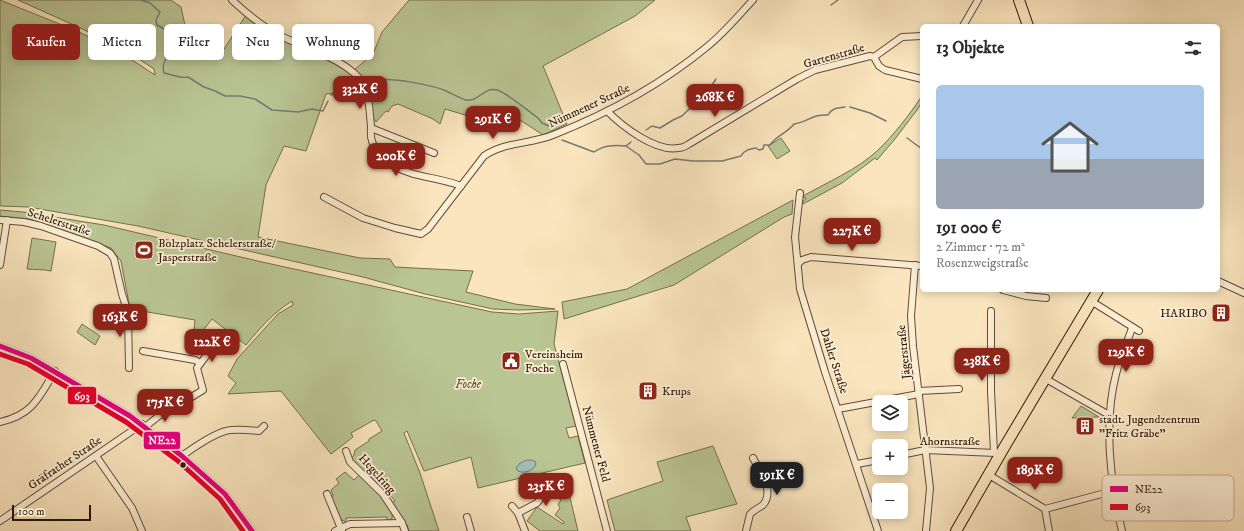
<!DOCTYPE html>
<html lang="de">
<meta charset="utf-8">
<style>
:root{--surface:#fff;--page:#f2f2f3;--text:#2b2b33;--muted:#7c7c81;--line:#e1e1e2;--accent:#8f2418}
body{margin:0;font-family:"IM FELL DW Pica",serif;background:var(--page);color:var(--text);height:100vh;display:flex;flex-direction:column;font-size:15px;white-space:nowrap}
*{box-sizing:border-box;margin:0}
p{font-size:13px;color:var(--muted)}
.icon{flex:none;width:22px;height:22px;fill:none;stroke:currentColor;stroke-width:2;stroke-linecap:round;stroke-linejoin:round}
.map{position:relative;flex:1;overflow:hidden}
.side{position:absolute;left:920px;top:24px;width:300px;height:268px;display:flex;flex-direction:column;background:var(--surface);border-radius:6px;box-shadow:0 2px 10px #0003}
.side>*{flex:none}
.hud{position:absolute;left:12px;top:24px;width:380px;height:36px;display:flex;gap:8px}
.controls{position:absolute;left:872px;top:395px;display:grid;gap:8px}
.controls a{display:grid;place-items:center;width:36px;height:36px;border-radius:6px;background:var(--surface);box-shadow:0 2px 10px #0003;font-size:20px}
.scale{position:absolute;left:12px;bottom:10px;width:79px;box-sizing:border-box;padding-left:4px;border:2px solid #301905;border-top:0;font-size:11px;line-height:14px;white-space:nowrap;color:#301905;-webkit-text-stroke:3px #fceed5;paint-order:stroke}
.price{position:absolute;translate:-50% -34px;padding:0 9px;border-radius:8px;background:var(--accent);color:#fff;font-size:13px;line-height:26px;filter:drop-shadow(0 1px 2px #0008)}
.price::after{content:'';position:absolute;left:50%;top:24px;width:12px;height:9px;margin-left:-6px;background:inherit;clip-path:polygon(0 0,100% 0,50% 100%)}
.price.active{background:#222;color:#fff}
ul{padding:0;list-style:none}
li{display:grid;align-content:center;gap:8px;height:212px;padding:0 16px}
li+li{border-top:1px solid var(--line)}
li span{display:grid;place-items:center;height:124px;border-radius:6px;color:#555}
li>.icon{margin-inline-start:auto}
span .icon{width:72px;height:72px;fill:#fffc;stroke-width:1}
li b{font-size:17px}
h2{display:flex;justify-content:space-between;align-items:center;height:48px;padding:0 16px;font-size:17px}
.pill{padding:0 14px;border-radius:6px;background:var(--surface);box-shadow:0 2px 10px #0003;font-size:14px;line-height:36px}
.pill.active{background:var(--accent);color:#fff}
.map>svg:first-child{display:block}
.green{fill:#bac594;stroke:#756f4c}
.water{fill:#a1bdba;stroke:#747b72}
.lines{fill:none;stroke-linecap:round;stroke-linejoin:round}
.stream{stroke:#747b72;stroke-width:1.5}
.minor-casing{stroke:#624c33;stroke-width:8}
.primary-casing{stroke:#301905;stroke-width:12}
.minor{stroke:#fceed5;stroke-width:6}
.primary{stroke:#fae5be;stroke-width:10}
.bus-1-casing{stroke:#fceed5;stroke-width:8}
.bus-2-casing{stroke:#fceed5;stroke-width:8}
.bus-1{stroke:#e5007d;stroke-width:5}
.bus-2{stroke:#e4002b;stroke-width:5}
.bus-dot{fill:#301905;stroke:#fceed5;stroke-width:1.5}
.labels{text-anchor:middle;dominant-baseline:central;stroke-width:3.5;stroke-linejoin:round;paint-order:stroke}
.street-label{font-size:12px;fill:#301905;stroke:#fceed5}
.poi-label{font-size:12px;fill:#301905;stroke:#fceed5;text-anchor:start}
.park-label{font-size:12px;font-style:italic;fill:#594d30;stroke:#fceed5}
.key{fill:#fceed5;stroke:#bfae97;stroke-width:1}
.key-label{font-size:11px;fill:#301905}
.line-badge{stroke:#fceed5;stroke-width:1.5}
.badge-label{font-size:11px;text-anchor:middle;font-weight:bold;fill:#fff}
</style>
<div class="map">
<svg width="1244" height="531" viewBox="0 0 1244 531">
<rect width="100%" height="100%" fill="#fae5be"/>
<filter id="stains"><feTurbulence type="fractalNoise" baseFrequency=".005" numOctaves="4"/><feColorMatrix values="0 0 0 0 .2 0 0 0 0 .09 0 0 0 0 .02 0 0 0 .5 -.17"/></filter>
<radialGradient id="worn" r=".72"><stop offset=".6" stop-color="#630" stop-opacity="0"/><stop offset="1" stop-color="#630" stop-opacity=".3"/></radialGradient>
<g class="green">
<path d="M0,0L77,31L123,54L155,75L154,69L118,45L18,0H171L181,7L190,48L217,60L246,15C253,21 260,28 268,33C291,47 357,62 363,91L326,94L306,151L284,146L266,185L258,237L360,258L390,259L395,267L473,271L466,292L515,304L555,309L519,310L493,309L425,294L363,277L138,226L28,207L0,206Z"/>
<polygon points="409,0 655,0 635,16 543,66 567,124 543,135 506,111 502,126 445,109 440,124 433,119 398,104 392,106 388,112 386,111 376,122 372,116 370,98 354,70 373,54 382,32"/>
<path d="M922,96V102L917,110L895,139L877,160L875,158L842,183L803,204V201L806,199L805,197L803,198V196C826,183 858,169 877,151C894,135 909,115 922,96Z"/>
<polygon points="781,138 790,151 777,159 768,146"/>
<polygon points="793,200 792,214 784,217 674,285 564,319 562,302 627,289"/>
<path d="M0,210L23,212L104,225L262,262L492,312L519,314L558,311L554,344L576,426L566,428L569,438L578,436L585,463L478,488L471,457L424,471L407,431L404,433L420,473L439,531H409L407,525L392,503L395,501L380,482L377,483L352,461L351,458L354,455L355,450L369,441V439L382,431L376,421L374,420L351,433L353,437L331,454L281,391L228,394L236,383L228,376L237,359L278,314L293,305L292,301C273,313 260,328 246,345L212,319L201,333L194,329L195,320L130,309L121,261L111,248L29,219L0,216Z"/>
<path d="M32,238L56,242L51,271C43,269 36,270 27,269Z"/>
<polygon points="82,324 100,336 95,345 77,332"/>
<polygon points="1081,406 1099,417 1072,418"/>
<polygon points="713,446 737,504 686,517 691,531 615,531 607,500 663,481 657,462"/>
<path d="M345,472L354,480L359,475C369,484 395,504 392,519L387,521V517L346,518V522L340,519L331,500L333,495L331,490L339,483L336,479Z"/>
<polygon points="561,474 564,486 567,485 578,531 540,531 527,521 537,507 563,524 564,522 555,515 560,508 558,504 561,500 551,493 548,482 545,482 544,478"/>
</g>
<path class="water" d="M527,460H531L535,461L536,464C533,471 525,474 518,471L516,468L520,463Z"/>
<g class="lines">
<g class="stream">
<path d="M141,0L150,3L160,12L156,20L157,25C165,29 171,34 170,44L168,46L169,55C164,60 162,67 164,73C171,74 181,79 188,77L204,87L215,91L225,96H240L255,99L272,110L298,112L312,109L323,111L328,101"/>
<polyline points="831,5 838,0"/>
<path d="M367,87C371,84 375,81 380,80C394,78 431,85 444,90C451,93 459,98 466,100C477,103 485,86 497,90C506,92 529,112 538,118L542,123L549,126"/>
<polyline points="331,95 363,89"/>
<polyline points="850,107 870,113 886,121"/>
<polyline points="646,130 652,126 660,128 673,120 682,116 688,110 700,103 716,79"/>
<polyline points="907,138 922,149"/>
<path d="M562,140L594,152C604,145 614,145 626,146L631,142"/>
<path d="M626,146L639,155L646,164H660L675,159L693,161H722L741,156C744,150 750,149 756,148L759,150L763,149L764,145H770C776,136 787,133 794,124C808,122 812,114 828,115C832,108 837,108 845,107"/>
</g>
<g class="minor-casing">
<g id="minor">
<path d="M232,0C247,14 262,27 281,36C305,48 333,55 354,73C370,86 369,108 371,126C371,131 370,136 372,141C375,151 385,161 394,166C415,178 439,177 461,186"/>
<polyline points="963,26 978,0"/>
<polyline points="874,57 902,37 922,36"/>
<path d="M607,111C622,126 655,152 678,148C682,148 686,146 689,144L797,79L815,70L870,56L874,57L879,66L885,70L922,79"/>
<polyline points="371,128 434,153"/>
<polyline points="800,193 795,237 800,289 825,372 878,531"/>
<path d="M324,197L363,218L395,228L421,234L428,229L484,156C503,142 531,144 553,135C609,113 662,84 708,46C725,32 739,15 753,0"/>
<polyline points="0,220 24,222 41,226 98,246 110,253 114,259 122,294 128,313 129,368"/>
<polyline points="798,264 802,260 811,257 922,266"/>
<polyline points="0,265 7,220"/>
<polyline points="915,265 911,316 913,346 930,488 926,531"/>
<polyline points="1218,281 1244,293"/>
<polyline points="1003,290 1026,296 1046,298"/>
<polyline points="1091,301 1139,331"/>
<polyline points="991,311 991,391 994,452"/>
<polyline points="0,346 31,358 130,416 182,456 225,494 252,531"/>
<polyline points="143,351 195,360 200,363"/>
<polyline points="563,364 607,531"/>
<polyline points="1046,379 1109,415"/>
<polyline points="919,391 959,389"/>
<polyline points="838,409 919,394"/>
<path d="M0,422C32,415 39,398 55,371"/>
<polyline points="145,427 160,415 164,414 203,390 197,368 221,336"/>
<polyline points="346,451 350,462 383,494 402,523 405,531"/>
<polyline points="901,455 925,450 996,453"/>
<polyline points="96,456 132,508 142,531"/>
<path d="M182,456C193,448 217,431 231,430C240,429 250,430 259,431L264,426"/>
<polyline points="857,464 879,460"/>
<polyline points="989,475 1045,509 1049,531"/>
<polyline points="327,494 342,531"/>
<polyline points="512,506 518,513"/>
<polyline points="1045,509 1113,491"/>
<polyline points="467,517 471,531"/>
<polyline points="0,521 142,424"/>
<polyline points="335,531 350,524 402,523"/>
<polyline points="525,531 518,513 537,503 544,494 541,481"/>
<path d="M746,531L750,514C754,510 759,508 763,505C775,491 760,471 753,458"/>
<path d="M1122,531C1110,480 1103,425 1116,374C1120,358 1127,343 1132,328"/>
</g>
</g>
<g class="primary-casing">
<g id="primary">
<polyline points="1019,0 1028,26"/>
<polyline points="956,531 1005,446 1098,290"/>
</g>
</g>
<use href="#minor" class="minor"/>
<use href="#primary" class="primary"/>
<g class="bus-1-casing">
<polyline id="bus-1" points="0,346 31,358 130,416 182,456 225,494 252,531"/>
</g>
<g class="bus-2-casing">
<polyline id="bus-2" points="0,354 28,364 126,422 178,461 220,499 243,531"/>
</g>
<use href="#bus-1" class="bus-1"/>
<use href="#bus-2" class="bus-2"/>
</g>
<defs>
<g id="stadium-square" transform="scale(1)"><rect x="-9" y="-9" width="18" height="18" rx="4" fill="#8f2418" stroke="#fceed5"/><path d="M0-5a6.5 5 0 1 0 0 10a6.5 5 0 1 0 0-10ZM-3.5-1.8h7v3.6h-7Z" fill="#fff"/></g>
<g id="building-square" transform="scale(1)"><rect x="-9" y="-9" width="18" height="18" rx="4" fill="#8f2418" stroke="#fceed5"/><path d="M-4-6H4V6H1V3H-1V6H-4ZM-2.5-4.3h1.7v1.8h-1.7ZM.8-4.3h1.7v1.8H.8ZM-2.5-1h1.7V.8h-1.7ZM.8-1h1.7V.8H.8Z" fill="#fff"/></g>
<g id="civic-square" transform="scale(1)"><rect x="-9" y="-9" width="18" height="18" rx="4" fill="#8f2418" stroke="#fceed5"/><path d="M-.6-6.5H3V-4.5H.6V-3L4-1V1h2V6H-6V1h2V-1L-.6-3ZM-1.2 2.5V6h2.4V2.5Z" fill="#fff"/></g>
</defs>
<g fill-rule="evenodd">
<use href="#stadium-square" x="144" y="250"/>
<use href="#building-square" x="1221" y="313"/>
<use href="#civic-square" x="511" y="361"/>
<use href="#building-square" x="648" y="391"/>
<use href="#building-square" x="1085" y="426"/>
</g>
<circle class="bus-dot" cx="183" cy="465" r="3.5"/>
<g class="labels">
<g class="street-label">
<text transform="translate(834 56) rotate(-16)">Gartenstraße</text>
<text transform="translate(589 106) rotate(-25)">Nümmener Straße</text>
<text transform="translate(59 222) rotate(18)">Schelerstraße</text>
<text transform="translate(904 352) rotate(-96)">Jägerstraße</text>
<text transform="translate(834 361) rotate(72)">Dahler Straße</text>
<text x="950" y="441">Ahornstraße</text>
<text transform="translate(596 444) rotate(75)">Nümmener Feld</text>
<text transform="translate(65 463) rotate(-34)">Gräfrather Straße</text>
<text transform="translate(377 474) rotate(48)">Hegelring</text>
</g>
<g class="poi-label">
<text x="158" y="243">Bolzplatz Schelerstraße/<tspan x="158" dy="14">Jasperstraße</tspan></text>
<text x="1207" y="313" text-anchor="end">HARIBO</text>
<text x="525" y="354">Vereinsheim<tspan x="525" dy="14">Foche</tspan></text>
<text x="662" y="391">Krups</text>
<text x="1099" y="419">städt. Jugendzentrum<tspan x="1099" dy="14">"Fritz Gräbe"</tspan></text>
</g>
<g class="park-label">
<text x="468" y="384">Foche</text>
</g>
</g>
<rect x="1102" y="475" width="132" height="46" rx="6" class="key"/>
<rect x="1110" y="486" width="18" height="6" fill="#e5007d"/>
<rect x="1110" y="504" width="18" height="6" fill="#e4002b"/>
<g class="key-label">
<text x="1135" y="493">NE22</text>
<text x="1135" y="511">693</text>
</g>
<g class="line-badge">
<rect x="67" y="386" width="30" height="19" rx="4" fill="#e4002b"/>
<rect x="143" y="431" width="38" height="19" rx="4" fill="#e5007d"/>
</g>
<g class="badge-label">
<text x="82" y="400">693</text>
<text x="162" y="444">NE22</text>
</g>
<rect width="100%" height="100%" filter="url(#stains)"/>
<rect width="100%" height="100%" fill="url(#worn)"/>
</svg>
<div class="controls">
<a><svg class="icon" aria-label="layers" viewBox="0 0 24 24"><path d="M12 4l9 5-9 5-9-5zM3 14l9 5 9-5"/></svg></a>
<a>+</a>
<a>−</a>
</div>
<div class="scale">100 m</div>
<b class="price" style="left:360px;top:110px">332K €</b>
<b class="price" style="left:715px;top:118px">268K €</b>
<b class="price" style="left:493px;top:140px">291K €</b>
<b class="price" style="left:396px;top:177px">200K €</b>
<b class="price" style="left:852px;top:252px">227K €</b>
<b class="price" style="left:120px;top:338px">163K €</b>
<b class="price" style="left:212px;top:363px">122K €</b>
<b class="price" style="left:1126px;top:373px">129K €</b>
<b class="price" style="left:982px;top:382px">238K €</b>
<b class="price" style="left:165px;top:423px">175K €</b>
<b class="price" style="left:1035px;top:491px">189K €</b>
<b class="price active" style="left:777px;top:496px">191K €</b>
<b class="price" style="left:546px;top:507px">235K €</b>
<div class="hud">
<a class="pill active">Kaufen</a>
<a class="pill">Mieten</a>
<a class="pill">Filter</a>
<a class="pill">Neu</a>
<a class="pill">Wohnung</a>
</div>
<section class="side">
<h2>13 Objekte<svg class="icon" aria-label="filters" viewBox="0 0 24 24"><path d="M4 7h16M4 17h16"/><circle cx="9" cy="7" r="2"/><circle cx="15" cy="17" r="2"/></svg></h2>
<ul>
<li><span style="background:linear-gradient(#a9c7e8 60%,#9aa5b1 0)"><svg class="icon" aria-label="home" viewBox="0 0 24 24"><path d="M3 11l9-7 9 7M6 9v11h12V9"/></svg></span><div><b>191 000 €</b><p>2 Zimmer · 72 m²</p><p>Rosenzweigstraße</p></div></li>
</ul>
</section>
</div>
